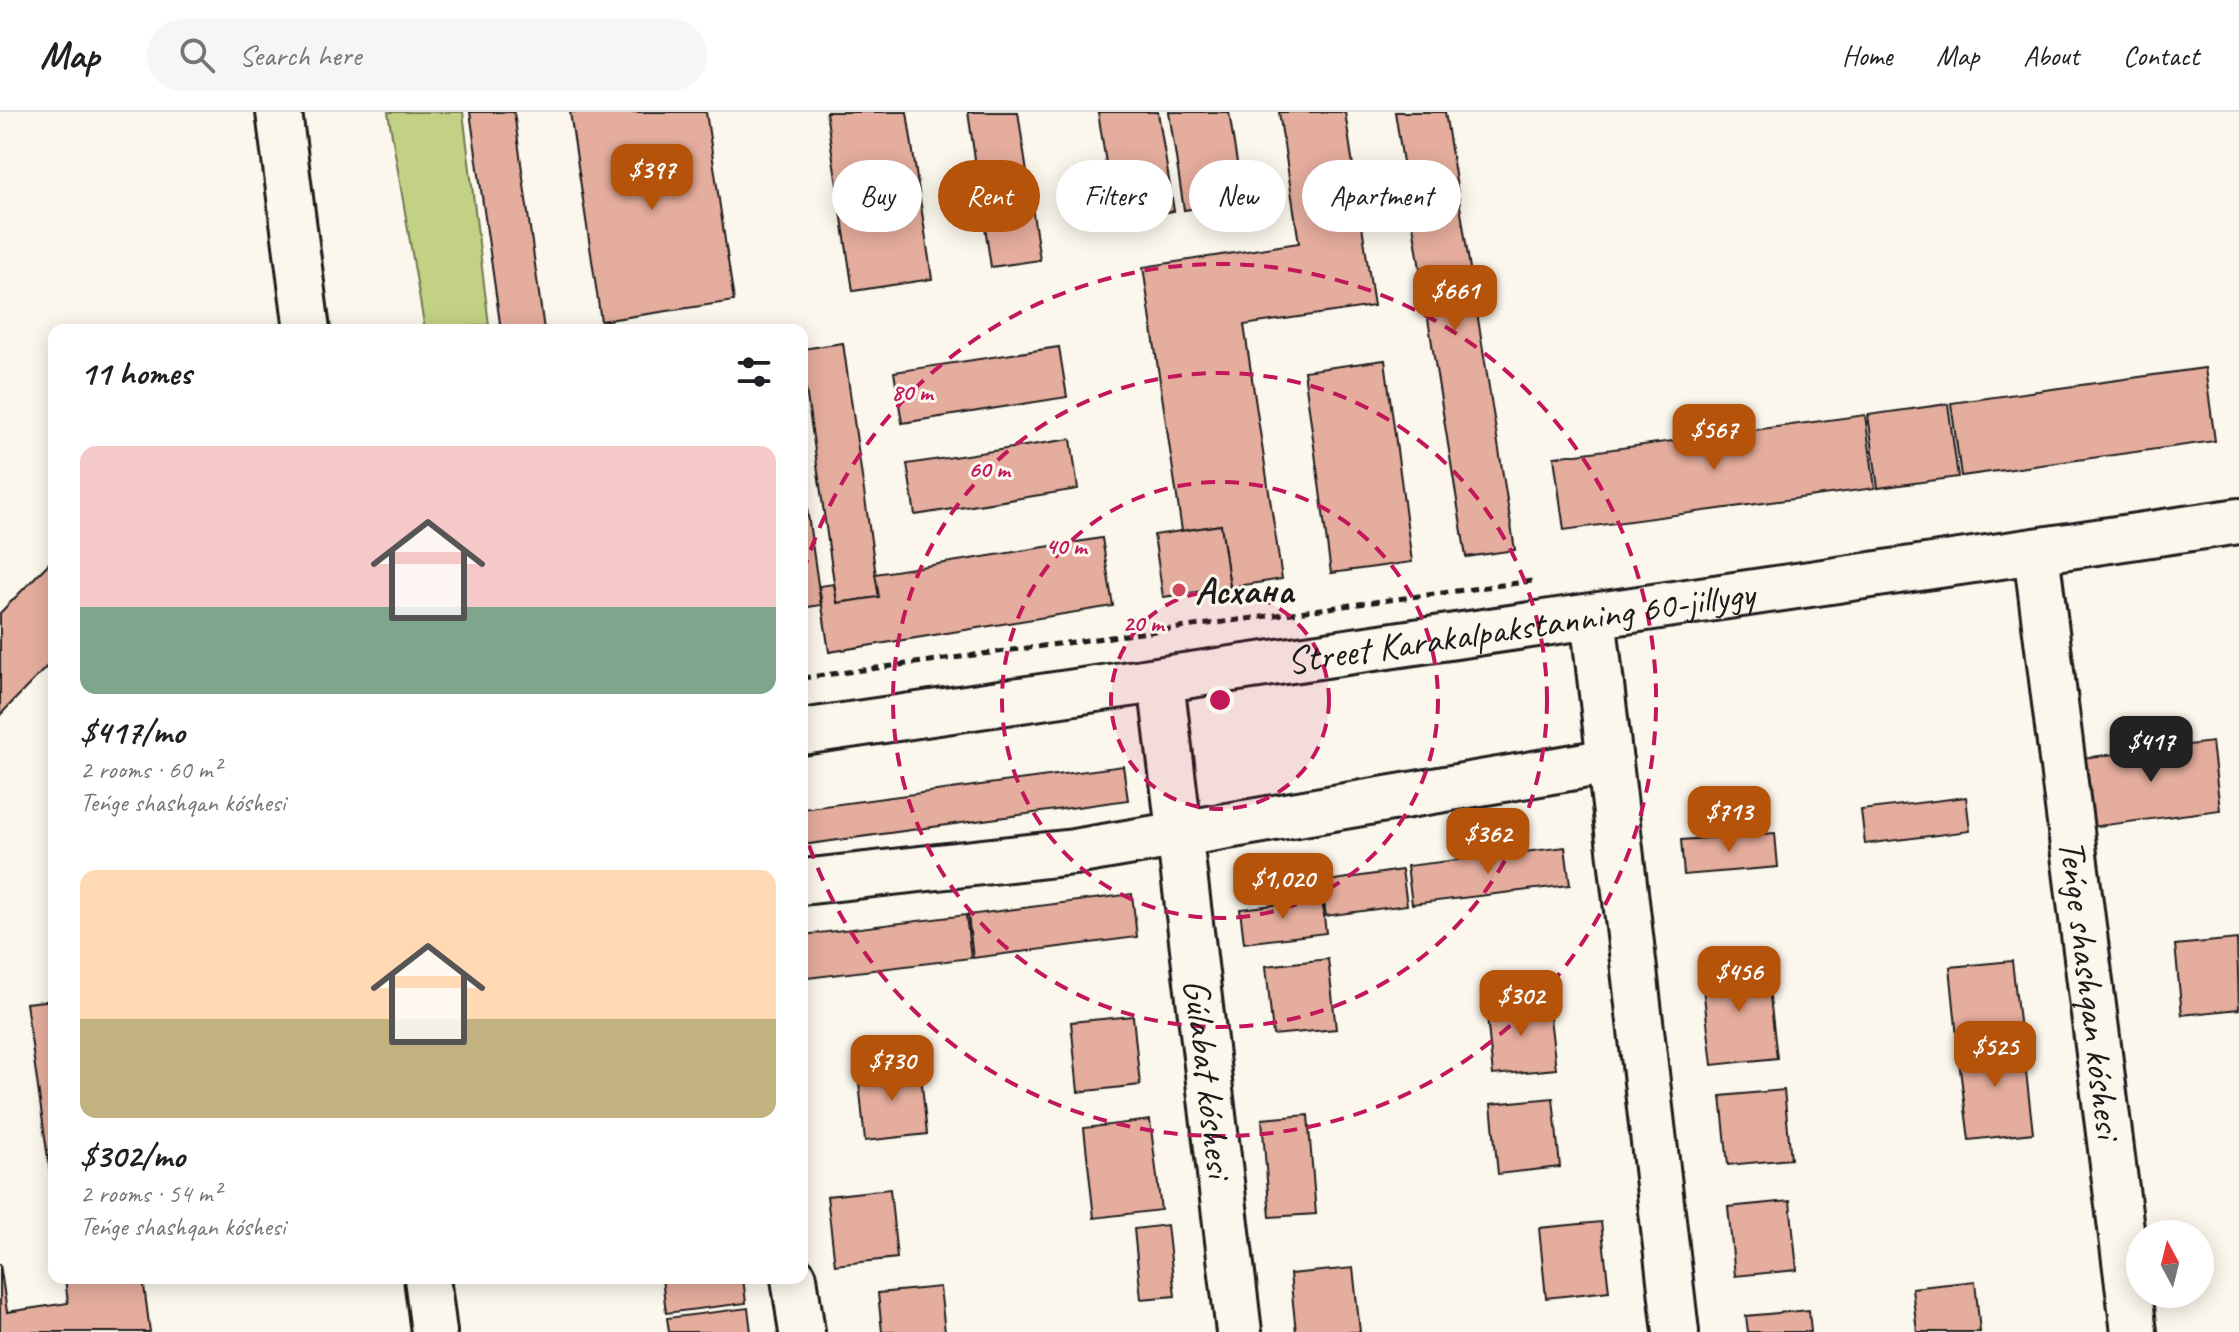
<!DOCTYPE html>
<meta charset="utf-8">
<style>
:root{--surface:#fff;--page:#f6f6f6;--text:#202124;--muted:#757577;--line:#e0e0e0;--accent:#b45309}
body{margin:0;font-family:Caveat,sans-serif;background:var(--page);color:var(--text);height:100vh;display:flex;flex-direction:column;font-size:30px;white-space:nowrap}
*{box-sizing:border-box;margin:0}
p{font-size:26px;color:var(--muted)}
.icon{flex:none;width:44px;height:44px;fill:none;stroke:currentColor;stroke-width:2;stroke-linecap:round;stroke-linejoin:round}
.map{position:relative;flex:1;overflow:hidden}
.sheet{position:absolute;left:48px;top:212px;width:760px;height:960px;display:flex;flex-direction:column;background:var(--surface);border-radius:16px;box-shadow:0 4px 20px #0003}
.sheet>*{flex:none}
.guide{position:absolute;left:832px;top:48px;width:760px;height:72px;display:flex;gap:16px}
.needle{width:52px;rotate:353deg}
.fabs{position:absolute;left:2126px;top:1108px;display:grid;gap:16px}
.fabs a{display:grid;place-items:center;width:88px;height:88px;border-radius:50%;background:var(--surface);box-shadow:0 4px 20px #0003;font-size:40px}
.price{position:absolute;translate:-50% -68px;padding:0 18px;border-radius:16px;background:var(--accent);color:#fff;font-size:26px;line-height:52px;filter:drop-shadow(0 2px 4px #0008)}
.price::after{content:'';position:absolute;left:50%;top:48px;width:24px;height:18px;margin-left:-12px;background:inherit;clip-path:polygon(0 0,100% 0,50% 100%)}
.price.selected{background:#222;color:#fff}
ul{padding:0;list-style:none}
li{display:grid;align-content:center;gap:16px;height:424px;padding:0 32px}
li span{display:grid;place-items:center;height:248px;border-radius:16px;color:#555}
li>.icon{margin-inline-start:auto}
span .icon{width:144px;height:144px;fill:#fffc;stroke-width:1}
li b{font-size:34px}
h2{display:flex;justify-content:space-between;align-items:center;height:96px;padding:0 32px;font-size:34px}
.tag{padding:0 28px;border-radius:36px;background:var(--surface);box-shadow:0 4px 20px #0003;font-size:28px;line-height:72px}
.tag.selected{background:var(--accent);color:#fff}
header{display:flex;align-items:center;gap:48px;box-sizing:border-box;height:112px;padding:0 40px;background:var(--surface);border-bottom:2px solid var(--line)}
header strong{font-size:38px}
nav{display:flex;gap:44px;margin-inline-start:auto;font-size:28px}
.search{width:560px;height:72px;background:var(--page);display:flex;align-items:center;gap:20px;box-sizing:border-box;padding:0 28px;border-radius:44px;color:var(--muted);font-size:30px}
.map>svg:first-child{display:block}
.green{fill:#c3d185;stroke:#707650;stroke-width:2}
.building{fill:#e5ad9d;stroke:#1c1c1c;stroke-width:2}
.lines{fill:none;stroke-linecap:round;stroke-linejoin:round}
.minor-casing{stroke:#1c1c1c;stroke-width:50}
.major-casing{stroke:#1c1c1c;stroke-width:50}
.path{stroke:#1c1c1c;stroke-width:5;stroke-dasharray:8 6;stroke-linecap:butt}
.minor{stroke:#fbf7ec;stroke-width:44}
.major{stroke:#fbf7ec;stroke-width:44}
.ring{fill:none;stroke:#c2185b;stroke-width:4;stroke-dasharray:14 10}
.poi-dot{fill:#d1495b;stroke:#fbf7ec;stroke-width:3}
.labels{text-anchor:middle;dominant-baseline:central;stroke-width:6;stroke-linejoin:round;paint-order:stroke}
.poi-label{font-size:38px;font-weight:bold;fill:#1c1c1c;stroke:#fbf7ec;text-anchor:start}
.street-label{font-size:38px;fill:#1c1c1c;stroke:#fbf7ec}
.centre{fill:#c2185b;stroke:#fbf7ec;stroke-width:4}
.ring-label{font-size:24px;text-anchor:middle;font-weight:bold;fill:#c2185b;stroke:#fbf7ec;stroke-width:6;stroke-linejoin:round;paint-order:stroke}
</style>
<header>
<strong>Map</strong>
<div class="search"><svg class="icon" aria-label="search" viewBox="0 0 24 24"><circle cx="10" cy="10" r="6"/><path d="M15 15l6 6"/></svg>Search here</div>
<nav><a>Home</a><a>Map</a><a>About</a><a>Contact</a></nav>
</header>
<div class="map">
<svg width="2239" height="1220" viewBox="0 0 2239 1220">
<rect width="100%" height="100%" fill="#fbf7ec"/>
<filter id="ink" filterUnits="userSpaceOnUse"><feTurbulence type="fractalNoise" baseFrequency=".0125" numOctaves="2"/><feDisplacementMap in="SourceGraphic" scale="16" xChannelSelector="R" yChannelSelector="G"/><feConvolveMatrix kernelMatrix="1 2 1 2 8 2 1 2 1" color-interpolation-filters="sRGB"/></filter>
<g filter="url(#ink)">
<polygon class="green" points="388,0 463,0 489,213 425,218"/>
<g class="building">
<polygon points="470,0 514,0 544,218 501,218"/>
<polygon points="570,0 706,0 734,189 601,209"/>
<polygon points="826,0 907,0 932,167 853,179"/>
<polygon points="968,0 1018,0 1040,148 991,155"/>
<polygon points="1098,0 1158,0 1174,99 1115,109"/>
<polygon points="1169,0 1229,0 1243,89 1184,98"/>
<polygon points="1279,0 1345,0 1374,194 1244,213 1282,467 1230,475 1221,413 1182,419 1143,155 1299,131"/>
<polygon points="1395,0 1445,0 1515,438 1466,445"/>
<polygon points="843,231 879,485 837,491 806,277 802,277 802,237"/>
<polygon points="1059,235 1067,285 902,311 894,260"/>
<polygon points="1385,248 1412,450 1331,461 1304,259"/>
<polygon points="2205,256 2215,329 1961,364 1951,291"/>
<polygon points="1948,292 1958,365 1878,376 1868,303"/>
<polygon points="1865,303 1875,376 1564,418 1554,345"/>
<polygon points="1071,327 1078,377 915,403 907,352"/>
<polygon points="802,362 821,493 802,496"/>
<polygon points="1221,413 1230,475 1163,485 1154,423"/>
<polygon points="1102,426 1113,494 829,540 819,474 834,472 837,491 879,485 875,462"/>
<polygon points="54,446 54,547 0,603 0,501"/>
<polygon points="2212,630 2220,698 2091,715 2082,646"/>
<polygon points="1123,654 1128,688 802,733 802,697"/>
<polygon points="1966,685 1970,719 1865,732 1861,698"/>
<polygon points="1775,721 1778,755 1684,763 1681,728"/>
<polygon points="1565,735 1570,773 1412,792 1407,754"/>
<polygon points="1402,758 1407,793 1326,804 1321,770"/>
<polygon points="1132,782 1137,825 973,846 968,803"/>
<polygon points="1322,787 1326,821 1244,831 1240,797"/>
<polygon points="966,803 971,846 808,866 802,823"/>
<polygon points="2237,827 2239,897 2182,903 2175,833"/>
<polygon points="1328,847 1336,917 1273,923 1266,854"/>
<polygon points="2012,849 2020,918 1957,925 1950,855"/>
<polygon points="1766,850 1777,946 1712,953 1701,858"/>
<polygon points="54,888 54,1089 26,891"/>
<polygon points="1548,888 1556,957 1493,963 1486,894"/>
<polygon points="1133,904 1140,973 1078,980 1071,910"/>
<polygon points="2022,925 2033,1021 1969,1028 1957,933"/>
<polygon points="920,953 927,1022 865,1029 858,960"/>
<polygon points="1784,978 1791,1047 1728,1053 1721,984"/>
<polygon points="1553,986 1560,1055 1498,1062 1491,992"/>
<polygon points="1308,1003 1316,1102 1270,1105 1262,1007"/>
<polygon points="1150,1008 1161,1098 1094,1106 1084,1016"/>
<polygon points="890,1077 897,1146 835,1153 827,1084"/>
<polygon points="1790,1089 1797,1158 1735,1164 1728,1095"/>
<polygon points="1601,1110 1609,1179 1546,1186 1539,1116"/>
<polygon points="1167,1113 1175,1184 1141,1187 1134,1117"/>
<polygon points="0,1152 7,1200 68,1191 65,1166 143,1166 150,1220 0,1220"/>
<polygon points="1353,1156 1360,1220 1296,1220 1290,1162"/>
<polygon points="662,1166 743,1166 746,1191 666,1201"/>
<polygon points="1975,1169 1980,1220 1917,1220 1912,1176"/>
<polygon points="940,1175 945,1220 882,1220 878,1181"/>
<polygon points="748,1196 751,1220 669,1220 667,1206"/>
<polygon points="1809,1198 1811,1220 1748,1220 1746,1204"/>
</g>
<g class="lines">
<g class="minor-casing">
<g id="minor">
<path id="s1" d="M2036,440L2134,1220"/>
<polyline points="1593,504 1676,1220"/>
<path id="s2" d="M1161,569L1239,1220"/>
<path id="s3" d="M802,620L2239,409"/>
<polyline points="802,770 1074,740 1610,649"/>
<polyline points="794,1166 802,1220"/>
</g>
</g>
<g class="major-casing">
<g id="major">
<polyline points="279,0 307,218"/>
<polyline points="427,1166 434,1220"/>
</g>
</g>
<polyline class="path" points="802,566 1532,469"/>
<use href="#minor" class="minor"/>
<use href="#major" class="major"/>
</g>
</g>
<circle cx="1220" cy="588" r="109" fill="#c2185b" fill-opacity=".12"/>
<g class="ring">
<circle cx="1220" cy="588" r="109"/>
<circle cx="1220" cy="588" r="218"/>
<circle cx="1220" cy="588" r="327"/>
<path d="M803 461A436 436 0 1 1 803 715"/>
</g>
<circle class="poi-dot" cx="1179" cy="478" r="8"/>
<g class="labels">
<g class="poi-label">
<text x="1195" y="478">Асхана</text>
</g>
<g class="street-label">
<text stroke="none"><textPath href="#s3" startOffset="726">Street Karakalpakstanning 60-jillygy</textPath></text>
<text stroke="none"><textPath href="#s1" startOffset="440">Teńge shashqan kóshesi</textPath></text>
<text stroke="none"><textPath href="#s2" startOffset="400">Gúlabat kóshesi</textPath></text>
</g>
</g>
<circle cx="1220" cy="588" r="12" class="centre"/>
<g class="ring-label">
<text x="912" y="288">80 m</text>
<text x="989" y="365">60 m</text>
<text x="1066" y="442">40 m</text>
<text x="1143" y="519">20 m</text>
</g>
</svg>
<div class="fabs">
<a><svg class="needle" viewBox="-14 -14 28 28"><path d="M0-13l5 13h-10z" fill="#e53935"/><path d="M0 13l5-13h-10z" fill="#757577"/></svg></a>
</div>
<b class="price" style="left:652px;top:100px">$397</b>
<b class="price" style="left:1455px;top:221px">$661</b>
<b class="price" style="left:1714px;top:360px">$567</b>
<b class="price selected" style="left:2151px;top:672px">$417</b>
<b class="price" style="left:1729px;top:742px">$713</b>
<b class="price" style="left:1488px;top:764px">$362</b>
<b class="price" style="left:1283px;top:809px">$1,020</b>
<b class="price" style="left:1739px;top:902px">$456</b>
<b class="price" style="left:1521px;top:926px">$302</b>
<b class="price" style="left:1995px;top:977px">$525</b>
<b class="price" style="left:892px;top:991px">$730</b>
<div class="guide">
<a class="tag">Buy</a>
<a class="tag selected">Rent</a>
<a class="tag">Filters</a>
<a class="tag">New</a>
<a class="tag">Apartment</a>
</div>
<section class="sheet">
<h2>11 homes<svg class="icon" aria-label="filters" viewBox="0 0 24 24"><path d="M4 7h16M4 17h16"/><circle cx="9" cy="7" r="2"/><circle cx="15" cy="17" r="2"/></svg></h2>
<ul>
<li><span style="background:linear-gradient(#f6c9c9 65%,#7fa58c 0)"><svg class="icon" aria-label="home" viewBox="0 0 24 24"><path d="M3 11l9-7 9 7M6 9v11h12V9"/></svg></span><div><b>$417/mo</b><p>2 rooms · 60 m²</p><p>Teńge shashqan kóshesi</p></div></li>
<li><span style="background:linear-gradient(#ffd9b3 60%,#c2b280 0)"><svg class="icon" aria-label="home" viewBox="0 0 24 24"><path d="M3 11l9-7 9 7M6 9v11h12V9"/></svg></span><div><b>$302/mo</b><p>2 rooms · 54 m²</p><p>Teńge shashqan kóshesi</p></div></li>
</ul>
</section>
</div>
